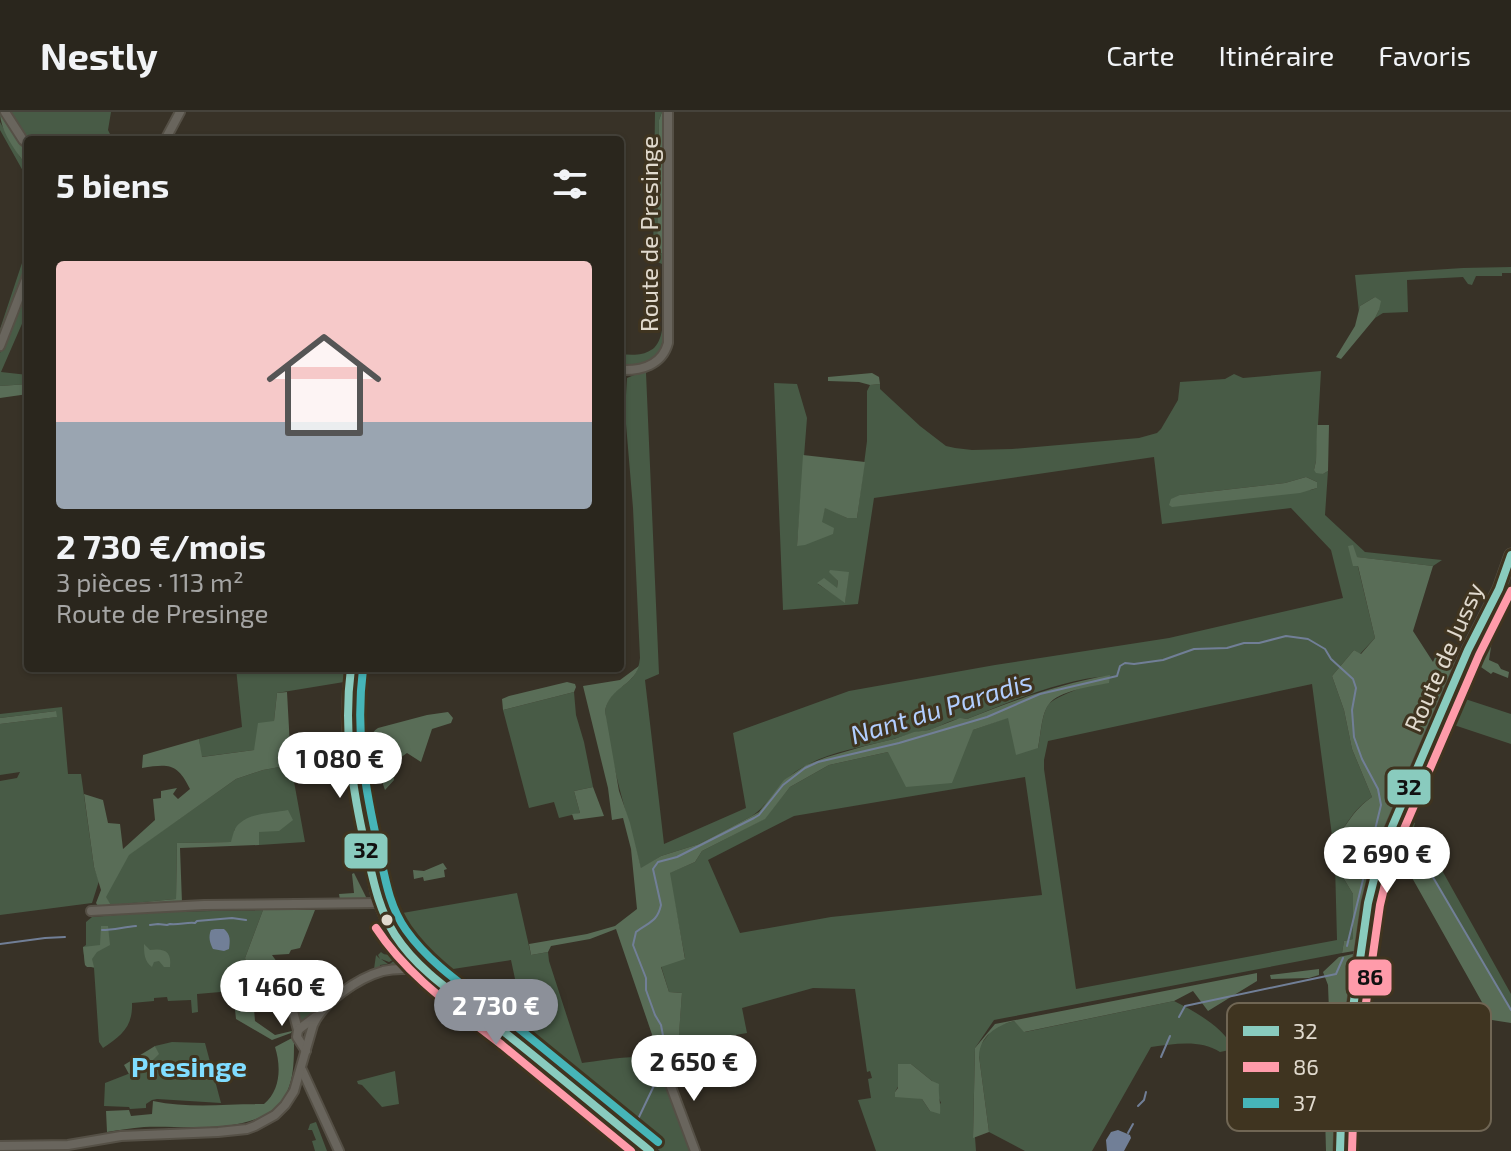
<!DOCTYPE html>
<html lang="fr">
<meta charset="utf-8">
<style>
:root{--surface:#2a261d;--page:#322e26;--text:#f1f3f6;--muted:#a5a5a4;--line:#46433b;--accent:#8c9099}
body{margin:0;font-family:"Exo 2",sans-serif;background:var(--page);color:var(--text);height:100vh;display:flex;flex-direction:column;font-size:30px;white-space:nowrap}
*{box-sizing:border-box;margin:0}
p{font-size:26px;color:var(--muted)}
.icon{flex:none;width:44px;height:44px;fill:none;stroke:currentColor;stroke-width:2;stroke-linecap:round;stroke-linejoin:round}
.map{position:relative;flex:1;overflow:hidden}
.sheet{position:absolute;left:24px;top:24px;width:600px;height:536px;display:flex;flex-direction:column;background:var(--surface);border-radius:8px;box-shadow:0 2px 6px #0004,0 0 0 2px var(--line)}
.sheet>*{flex:none}
.price{position:absolute;translate:-50% -68px;padding:0 18px;border-radius:28px;background:#fff;color:#222;font-size:26px;line-height:52px;filter:drop-shadow(0 2px 4px #0008)}
.price::after{content:'';position:absolute;left:50%;top:48px;width:24px;height:18px;margin-left:-12px;background:inherit;clip-path:polygon(0 0,100% 0,50% 100%)}
.price.on{background:var(--accent);color:#fff}
ul{padding:0;list-style:none}
li{display:grid;align-content:center;gap:16px;height:424px;padding:0 32px}
li+li{border-top:2px solid var(--line)}
li span{display:grid;place-items:center;height:248px;border-radius:8px;color:#555}
li>.icon{margin-inline-start:auto}
span .icon{width:144px;height:144px;fill:#fffc;stroke-width:1}
li b{font-size:34px}
h2{display:flex;justify-content:space-between;align-items:center;height:96px;padding:0 32px;font-size:34px}
header{display:flex;align-items:center;gap:48px;box-sizing:border-box;height:112px;padding:0 40px;background:var(--surface);border-bottom:2px solid var(--line)}
header strong{font-size:38px}
nav{display:flex;gap:44px;margin-inline-start:auto;font-size:28px}
.map>svg:first-child{display:block}
.green{fill:#485b46;fill-rule:evenodd}
.forest{fill:#596d57}
.water{fill:#717f97}
.lines{fill:none;stroke-linecap:round;stroke-linejoin:round}
.stream{stroke:#717f97;stroke-width:2}
.minor-casing{stroke:#555046;stroke-width:12}
.tertiary-casing{stroke:#555046;stroke-width:14}
.secondary-casing{stroke:#555046;stroke-width:15}
.minor{stroke:#69655d;stroke-width:8}
.tertiary{stroke:#69655d;stroke-width:10}
.secondary{stroke:#746c64;stroke-width:11}
.bus-1-casing{stroke:#3f3420;stroke-width:14}
.bus-2-casing{stroke:#3f3420;stroke-width:14}
.bus-3-casing{stroke:#3f3420;stroke-width:14}
.bus-1{stroke:#89cbbe;stroke-width:8}
.bus-2{stroke:#ff9baa;stroke-width:8}
.bus-3{stroke:#46b5b8;stroke-width:8}
.bus-dot{fill:#e1dace;stroke:#3f3420;stroke-width:3}
.labels{text-anchor:middle;dominant-baseline:central;stroke-width:6;stroke-linejoin:round;paint-order:stroke}
.street-label{font-size:24px;fill:#e1dace;stroke:#3f3420}
.water-label{font-size:26px;font-style:italic;fill:#b2ceff;stroke:#3f3420}
.quarter-label{font-size:28px;font-weight:bold;fill:#80ddff;stroke:#3f3420}
.key{fill:#3f3420;stroke:#706654;stroke-width:2}
.key-label{font-size:22px;fill:#e1dace}
.line-badge{stroke:#3f3420;stroke-width:3}
.pale-badge-label{font-size:22px;text-anchor:middle;font-weight:bold;fill:#111}
</style>
<header>
<strong>Nestly</strong>
<nav><a>Carte</a><a>Itinéraire</a><a>Favoris</a></nav>
</header>
<div class="map">
<svg width="1511" height="1039" viewBox="0 0 1511 1039">
<rect width="100%" height="100%" fill="#383227"/>
<g class="green">
<polygon points="9,0 111,0 108,18 113,28 29,28"/>
<path d="M655,0H662L659,8L657,136L660,141L666,142C666,160 665,177 665,194C664,229 666,258 620,254V242C631,243 642,244 651,238C670,228 663,172 662,152L653,148Z"/>
<polygon points="0,10 20,45 28,55 28,68 0,18"/>
<polygon points="28,133 28,155 0,228 0,217"/>
<polygon points="1511,155 1511,161 1502,161 1502,164 1476,164 1472,173 1468,172 1463,165 1407,168 1408,200 1383,201 1375,206 1379,198 1375,185 1360,194 1359,200 1355,163 1463,156"/>
<polygon points="28,174 28,198 1,260 28,263 28,272 0,274 0,241"/>
<path d="M1321,259L1316,349L1314,358L1323,362L1328,359L1325,403L1365,440L1442,448L1433,454L1356,445L1353,434L1375,526L1360,542L1354,538L1332,564L1344,598L1352,637L1372,685C1352,698 1347,713 1333,731L1312,572L1048,629L1044,648V657L1076,877L1337,828L1335,752L1353,782V827L1344,829L1342,841L994,908L975,936L973,1025H975L976,1039H876L858,988L871,986L868,967L872,966L870,959L867,960L855,877L813,876L742,896L747,921L678,933L682,881L669,880L661,854L685,846L669,761L695,750L702,739L764,707L790,675L829,653L888,640L973,618L1009,605L1038,636C1041,623 1041,604 1048,593C1054,584 1098,570 1110,564C1061,567 1013,589 967,607C955,605 943,613 932,617C926,619 920,619 913,621C905,623 898,626 890,628C858,636 823,641 795,660C778,672 769,692 752,704L699,732L661,744L641,757C628,704 610,653 605,599C610,571 637,577 640,546L633,396L625,300L627,266L639,261H646L659,562L645,568L664,732L746,696L733,621L849,579L995,553L1169,526L1343,486L1331,438L1291,396L1162,412L1154,345L874,386L858,492L783,498L774,271L797,272L807,306L797,434L821,410L825,395L847,406H857L867,329V279L870,273L880,272V277L920,314L946,334L955,336L972,338L1012,337L1139,326L1157,321L1161,317L1178,288L1180,270L1225,267L1234,262L1243,266ZM1306,365L1317,370V376L1311,378L1180,383L1285,371ZM830,460L848,461L845,490L818,472L824,467L837,477L838,469ZM1025,665L1042,783L831,805L740,821L708,748L794,704ZM911,952L932,969L941,991L930,999L922,987L895,980Z"/>
<polygon points="236,556 346,556 344,570 277,581 274,609 254,638 201,645 199,627 242,615"/>
<polygon points="574,580 576,603 584,630 593,675 574,679 580,701 559,706 554,690 529,696 503,598"/>
<polygon points="1453,583 1511,602 1511,632 1442,609"/>
<polygon points="62,595 68,662 81,662 94,755 99,769 92,791 0,803 0,669 17,666 20,660 0,663 0,612 56,605 56,599 0,606 0,602"/>
<polygon points="291,653 305,730 259,733 259,720 235,717 232,730 177,731 176,787 111,793 105,785 128,743 236,667 263,658"/>
<polygon points="1402,705 1415,711 1412,723 1424,726 1511,882 1511,898 1424,750 1422,737 1405,733 1402,735 1411,752 1406,755 1393,730"/>
<path d="M517,781L531,843L548,840L549,849L582,951C601,949 643,940 659,949L668,980L690,1039H660L496,906L518,881L511,848L440,859L403,822L391,803Z"/>
<path d="M263,798L245,846L252,872L244,878L197,882L198,900L192,901L191,888L168,889L167,885L154,886V889L132,891C133,915 121,924 103,936L99,930L94,856L85,853L83,835L86,833V810L92,805L154,800Z"/>
<path d="M397,837L400,841L399,844L401,842L410,849L409,853L406,854V852H390L398,845L389,850L381,847L388,852L380,853V856L374,857L376,843L380,847L378,843L381,840C385,844 391,843 396,841Z"/>
<polygon points="284,848 315,850 315,866 284,865"/>
<polygon points="288,870 313,871 314,899 303,910 299,910"/>
<path d="M1174,889C1196,900 1223,915 1234,937L1220,940C1200,927 1174,932 1151,935L1092,1039H1025L989,1020L979,944V935L994,915L1014,909L1025,920Z"/>
<polygon points="172,930 205,931 221,991 157,987 152,988 146,992 146,996 130,997 129,995 104,994 105,971 146,955 158,942 155,934"/>
<polygon points="395,959 399,992 382,995 362,973 358,972 357,969"/>
<polygon points="316,1010 327,1039 315,1039 312,1029 316,1028 312,1018 308,1018 310,1012"/>
</g>
<g class="forest">
<path d="M0,0L12,19L28,38V55C16,40 0,19 0,0Z"/>
<polygon points="662,0 665,0 666,142 660,141 657,137 659,8"/>
<polygon points="1375,185 1381,189 1379,198 1375,206 1341,247 1336,245 1355,214 1360,194"/>
<polygon points="872,261 879,265 880,272 870,273 859,270 828,269 828,265"/>
<polygon points="28,272 28,282 0,286 0,274"/>
<polygon points="1317,313 1329,313 1328,359 1323,362 1316,361 1314,358 1316,349"/>
<polygon points="803,343 865,350 857,406 847,406 825,396 822,410 834,416 833,422 805,433 797,434"/>
<polygon points="1306,365 1317,370 1317,376 1300,381 1172,395 1169,393 1171,387 1180,383 1285,371"/>
<path d="M1353,433L1357,445L1433,454L1413,519L1433,550L1436,543L1457,549L1375,741L1363,788L1354,839L1342,841L1344,829L1353,827V782L1335,752L1333,731C1347,713 1353,698 1372,685L1352,637L1344,598L1332,564L1354,538L1361,542L1375,526L1358,454H1353L1348,434Z"/>
<polygon points="830,458 849,460 845,491 817,471 824,466 837,476 838,469 829,460"/>
<polygon points="1489,528 1492,529 1489,548 1498,552 1501,557 1509,560 1508,566 1493,560 1491,562 1478,553 1478,543 1484,540"/>
<path d="M639,554C632,575 610,575 605,599L619,679L630,711L641,756L661,744L699,732L752,704L759,700L784,668L806,653L827,645L865,634L894,627L914,620L929,618L960,606L967,607C1015,588 1059,572 1110,563L1109,571C1093,574 1058,579 1049,592C1041,602 1041,623 1038,636L1016,643L1008,606L973,618L952,671L906,675L888,640L829,653L790,675L765,707L702,739L695,750L670,761L685,847L661,855L669,880L682,881L678,936L658,940L616,817L590,827L551,834L548,840L531,843L529,832L587,822L615,814L637,797L631,737L623,706L612,708L608,676L583,574L620,568Z"/>
<polygon points="567,570 575,572 576,575 574,580 503,598 502,587 509,584"/>
<path d="M287,580L291,653L263,658L236,667L129,743L106,785L111,793L176,787L177,731L231,730C233,723 234,715 240,711C251,701 273,701 288,698L293,708L279,719L259,720V733L180,736L182,791L100,797L96,791L101,778L94,755L84,682L103,688L108,711L120,712L123,737L155,708L153,687L161,686V679L177,676L173,682L178,687L190,677C177,651 169,652 142,656L143,643L199,627L202,645L254,638L258,611L274,609L277,581Z"/>
<polygon points="56,599 57,605 0,612 0,606"/>
<path d="M448,600L453,606L451,611L432,617L421,650L407,641L400,646L393,631L389,632L394,668L385,678L378,658L372,629C371,623 373,619 378,616L427,603Z"/>
<polygon points="593,675 604,704 574,708 572,702 580,701 574,679"/>
<polygon points="1409,734 1422,736 1424,750 1511,898 1511,911 1492,908 1406,755 1411,752 1403,738"/>
<polygon points="443,751 447,757 444,758 445,765 424,769 423,765 414,767 413,758 424,759"/>
<polygon points="354,761 367,787 340,788 339,782 354,781 352,762"/>
<polygon points="263,798 315,798 300,836 291,838 289,842 272,843 277,850 279,868 252,872 245,846"/>
<polygon points="101,814 108,814 110,833 97,840 92,847 94,855 87,855 85,853 83,835 100,833"/>
<path d="M144,832L150,838C164,836 172,839 170,855H164L159,849L154,850L152,855C144,849 144,841 144,832Z"/>
<polygon points="1353,842 1336,975 1330,976 1318,970 1313,956 1329,899 1328,873 1323,860 1339,845"/>
<polygon points="1319,857 1319,863 1309,866 1271,867 1270,863"/>
<path d="M1257,861V869L1208,899L1193,879L1174,889L1024,920L1014,909C996,914 980,924 979,944L989,1020L973,1026L975,936L995,912Z"/>
<polygon points="244,878 254,897 255,909 275,923 292,919 291,921 272,928 236,907 233,879"/>
<path d="M292,926L294,931C294,951 294,973 281,990C253,1024 183,1013 144,1015C131,1016 119,1018 107,1020L106,999L129,998L131,1004L152,1002L153,989C190,997 227,992 264,992C281,978 281,954 275,935Z"/>
<polygon points="155,934 159,942 146,955 129,962 124,953"/>
<path d="M898,952H911L932,969L939,972C938,983 941,991 940,1002L930,999L922,987L895,985V980L898,976Z"/>
<polygon points="1335,984 1334,1039 1326,1039 1325,1003 1327,985"/>
</g>
<g class="water">
<path d="M215,817H224C231,823 230,829 229,837L224,839L213,837C210,831 208,825 211,818Z"/>
<polygon points="1118,1018 1130,1023 1131,1026 1124,1039 1107,1039 1106,1028 1111,1020"/>
</g>
<g class="lines">
<g class="stream">
<polyline points="1404,735 1424,750 1511,898"/>
<path d="M150,813L158,812L167,813L170,812C179,813 187,810 195,811L197,809L232,806L246,808"/>
<path d="M102,818C113,818 124,815 136,814"/>
<polyline points="0,832 45,826 65,825"/>
<polyline points="1179,905 1185,894 1336,862 1343,846"/>
<polyline points="1161,945 1170,924"/>
<path d="M664,949L667,945L661,913L655,903L646,878V866L633,833L636,820C648,810 657,811 661,793L653,757L658,750L677,745L754,706L759,703L783,673L805,656L818,650L899,631L987,605L1040,582L1117,564L1120,554L1125,551L1134,552L1163,548L1194,537L1227,536L1244,531H1259L1286,524L1308,527L1325,537L1331,547L1353,567L1356,576L1352,598L1354,625L1362,647L1378,677L1381,693L1347,834"/>
<polyline points="1138,994 1144,988 1146,980"/>
<polyline points="636,1019 639,1005 660,961 659,953"/>
<polyline points="1128,1021 1133,1012"/>
<polyline points="634,1034 634,1039"/>
</g>
<g class="minor-casing">
<g id="minor">
<polyline points="5,0 23,28 28,32"/>
<polyline points="165,28 180,0"/>
<polyline points="0,234 28,162"/>
<path d="M620,258C641,259 662,253 668,231V0"/>
<path d="M351,556C337,632 361,710 376,783C385,813 404,839 427,860"/>
<polyline points="91,799 204,793 378,791"/>
<polyline points="285,869 298,918"/>
<polyline points="306,939 297,925 298,918 315,905"/>
<polyline points="658,940 695,1039"/>
<polyline points="302,958 339,1039"/>
<path d="M0,1034L68,1033L121,1024L218,1020L247,1017L255,1014L275,1003L285,993L294,979L313,913C323,890 358,866 383,859C396,856 414,856 427,861"/>
</g>
</g>
<g class="tertiary-casing">
<polyline id="tertiary" points="427,861 501,917 650,1039"/>
</g>
<g class="secondary-casing">
<polyline id="secondary" points="1340,1039 1342,979 1345,952 1368,791 1380,743 1468,538 1499,477 1511,443"/>
</g>
<use href="#minor" class="minor"/>
<use href="#tertiary" class="tertiary"/>
<use href="#secondary" class="secondary"/>
<g class="bus-1-casing">
<g id="bus-1">
<path d="M351,556C343,618 352,676 366,737C373,767 378,796 395,823C420,862 463,887 499,916C550,956 599,998 650,1039"/>
<polyline points="1340,1039 1342,979 1345,952 1368,791 1380,743 1468,538 1499,477 1511,443"/>
</g>
</g>
<g class="bus-2-casing">
<g id="bus-2">
<path d="M376,816C408,865 456,897 502,933C545,968 588,1004 631,1039"/>
<polyline points="1352,1039 1354,980 1357,954 1380,793 1391,747 1479,543 1511,479"/>
</g>
</g>
<g class="bus-3-casing">
<path id="bus-3" d="M363,557C355,621 365,677 379,738C385,766 389,794 406,818C432,855 472,879 506,906C557,947 607,989 658,1030"/>
</g>
<use href="#bus-1" class="bus-1"/>
<use href="#bus-2" class="bus-2"/>
<use href="#bus-3" class="bus-3"/>
</g>
<circle class="bus-dot" cx="387" cy="808" r="7"/>
<g class="labels">
<g class="street-label">
<text transform="translate(648 122) rotate(-90)">Route de Presinge</text>
<text transform="translate(1443 545) rotate(-66)">Route de Jussy</text>
</g>
<g class="water-label">
<text transform="translate(941 595) rotate(-17)">Nant du Paradis</text>
</g>
<g class="quarter-label">
<text x="189" y="954">Presinge</text>
</g>
</g>
<rect x="1227" y="891" width="264" height="128" rx="12" class="key"/>
<rect x="1243" y="914" width="36" height="10" fill="#89cbbe"/>
<rect x="1243" y="950" width="36" height="10" fill="#ff9baa"/>
<rect x="1243" y="986" width="36" height="10" fill="#46b5b8"/>
<g class="key-label">
<text x="1293" y="927">32</text>
<text x="1293" y="963">86</text>
<text x="1293" y="999">37</text>
</g>
<g class="line-badge">
<rect x="1386" y="656" width="46" height="38" rx="8" fill="#89cbbe"/>
<rect x="343" y="720" width="46" height="38" rx="8" fill="#89cbbe"/>
<rect x="1347" y="846" width="46" height="39" rx="8" fill="#ff9baa"/>
</g>
<g class="pale-badge-label">
<text x="1409" y="683">32</text>
<text x="366" y="746">32</text>
<text x="1370" y="873">86</text>
</g>
</svg>
<b class="price" style="left:340px;top:688px">1 080 €</b>
<b class="price" style="left:1387px;top:783px">2 690 €</b>
<b class="price" style="left:282px;top:916px">1 460 €</b>
<b class="price on" style="left:496px;top:935px">2 730 €</b>
<b class="price" style="left:694px;top:991px">2 650 €</b>
<section class="sheet">
<h2>5 biens<svg class="icon" aria-label="filters" viewBox="0 0 24 24"><path d="M4 7h16M4 17h16"/><circle cx="9" cy="7" r="2"/><circle cx="15" cy="17" r="2"/></svg></h2>
<ul>
<li><span style="background:linear-gradient(#f6c9c9 65%,#9aa5b1 0)"><svg class="icon" aria-label="home" viewBox="0 0 24 24"><path d="M3 11l9-7 9 7M6 9v11h12V9"/></svg></span><div><b>2 730 €/mois</b><p>3 pièces · 113 m²</p><p>Route de Presinge</p></div></li>
</ul>
</section>
</div>
